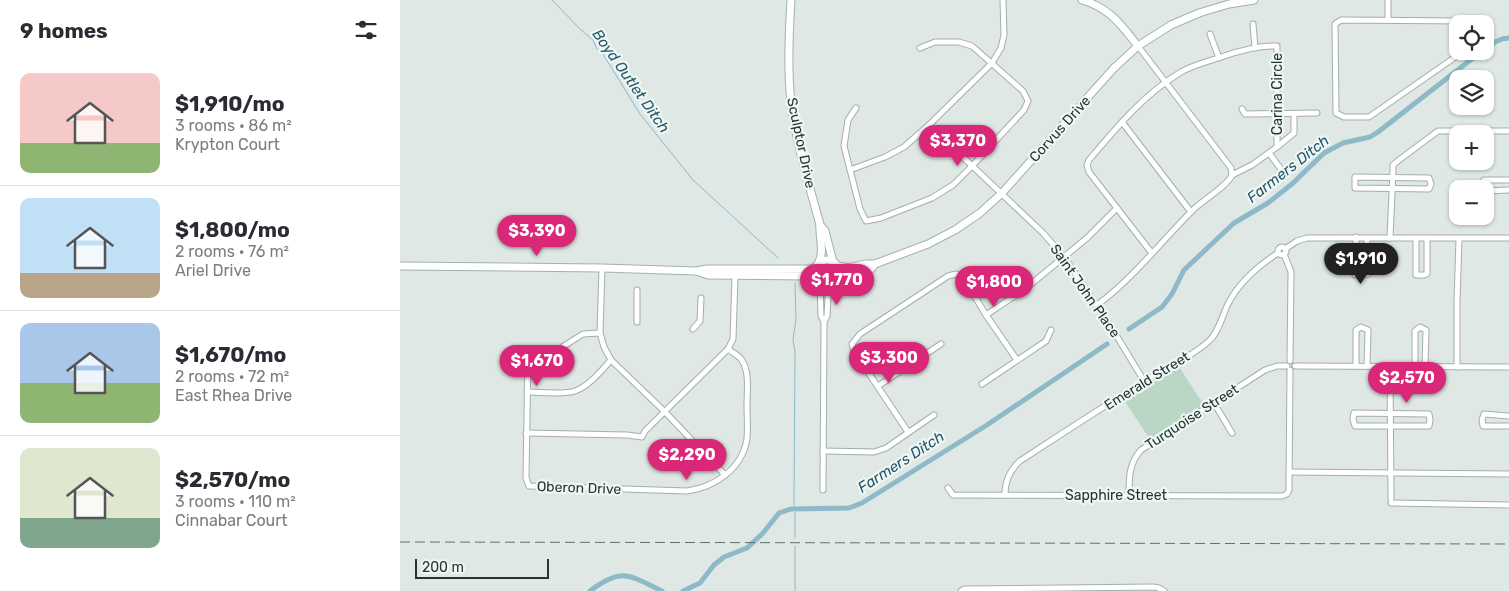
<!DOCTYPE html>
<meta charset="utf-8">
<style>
:root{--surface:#fff;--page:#f7f7f7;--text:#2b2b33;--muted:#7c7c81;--line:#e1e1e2;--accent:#db2777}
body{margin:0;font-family:Rubik,sans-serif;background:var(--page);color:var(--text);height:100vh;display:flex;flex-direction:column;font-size:19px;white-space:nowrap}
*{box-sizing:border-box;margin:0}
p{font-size:16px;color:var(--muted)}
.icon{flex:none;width:28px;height:28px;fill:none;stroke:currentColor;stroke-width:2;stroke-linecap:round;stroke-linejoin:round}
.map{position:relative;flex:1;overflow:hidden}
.side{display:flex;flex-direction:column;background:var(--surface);width:400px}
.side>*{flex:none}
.fabs{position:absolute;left:1049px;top:15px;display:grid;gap:10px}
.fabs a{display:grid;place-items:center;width:45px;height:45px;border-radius:10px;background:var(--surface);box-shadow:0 1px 4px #0004;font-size:25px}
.scale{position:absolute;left:15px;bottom:12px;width:134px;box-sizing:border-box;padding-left:5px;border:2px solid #223633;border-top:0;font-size:14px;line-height:18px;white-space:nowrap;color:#223633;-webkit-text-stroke:4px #eff6f3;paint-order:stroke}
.price{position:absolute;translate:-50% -42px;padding:0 11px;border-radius:18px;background:var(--accent);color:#fff;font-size:16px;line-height:32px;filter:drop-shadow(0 1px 2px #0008)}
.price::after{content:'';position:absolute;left:50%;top:30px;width:15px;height:11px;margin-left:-8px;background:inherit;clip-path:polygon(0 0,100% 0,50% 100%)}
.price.selected{background:#222;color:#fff}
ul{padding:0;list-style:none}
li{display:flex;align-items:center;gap:15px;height:125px;padding:0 20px}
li+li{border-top:1px solid var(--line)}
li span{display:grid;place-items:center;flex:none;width:140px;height:100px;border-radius:10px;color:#555}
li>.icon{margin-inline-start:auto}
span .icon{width:60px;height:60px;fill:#fffc;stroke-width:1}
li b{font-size:21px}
h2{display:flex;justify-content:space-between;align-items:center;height:60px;padding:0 20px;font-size:21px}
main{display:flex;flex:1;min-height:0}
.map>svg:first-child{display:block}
.green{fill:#bad7c5}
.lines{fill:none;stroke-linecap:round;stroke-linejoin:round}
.stream{stroke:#8db9c8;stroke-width:1}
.canal{stroke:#8db9c8;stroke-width:5}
.street-casing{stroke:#a3afac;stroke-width:7}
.secondary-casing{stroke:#a0b3ae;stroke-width:9}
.street{stroke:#fff;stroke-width:5}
.secondary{stroke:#fff;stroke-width:7}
.rail{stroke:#5c726e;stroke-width:1;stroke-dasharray:10 5;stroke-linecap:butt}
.labels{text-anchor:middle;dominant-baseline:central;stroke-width:4.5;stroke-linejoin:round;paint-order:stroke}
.street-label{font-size:14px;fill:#223633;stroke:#eff6f3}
.water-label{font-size:15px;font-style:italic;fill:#24586b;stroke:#eff6f3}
</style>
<main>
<section class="side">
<h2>9 homes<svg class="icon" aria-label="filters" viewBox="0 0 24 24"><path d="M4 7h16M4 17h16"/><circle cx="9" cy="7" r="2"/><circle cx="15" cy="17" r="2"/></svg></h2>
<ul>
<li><span style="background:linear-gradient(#f6c9c9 70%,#8fb573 0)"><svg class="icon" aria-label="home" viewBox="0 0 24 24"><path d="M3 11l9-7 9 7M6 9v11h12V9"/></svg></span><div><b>$1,910/mo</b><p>3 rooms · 86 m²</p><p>Krypton Court</p></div></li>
<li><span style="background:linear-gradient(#bfe0f5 75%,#b9a48a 0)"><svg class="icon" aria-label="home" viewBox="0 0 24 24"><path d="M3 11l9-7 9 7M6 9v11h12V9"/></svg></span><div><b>$1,800/mo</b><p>2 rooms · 76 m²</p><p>Ariel Drive</p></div></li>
<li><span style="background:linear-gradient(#a9c7e8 60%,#8fb573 0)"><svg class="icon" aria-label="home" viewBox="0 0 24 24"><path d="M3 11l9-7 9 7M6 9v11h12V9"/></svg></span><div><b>$1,670/mo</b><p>2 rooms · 72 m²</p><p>East Rhea Drive</p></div></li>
<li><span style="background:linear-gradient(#dfe7d0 70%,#7fa58c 0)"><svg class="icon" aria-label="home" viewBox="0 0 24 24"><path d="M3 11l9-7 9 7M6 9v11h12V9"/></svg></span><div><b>$2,570/mo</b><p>3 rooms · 110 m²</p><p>Cinnabar Court</p></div></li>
</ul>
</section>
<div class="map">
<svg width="1109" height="591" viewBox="0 0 1109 591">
<rect width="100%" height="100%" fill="#dfe8e5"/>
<polygon class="green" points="778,365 805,407 751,441 724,400"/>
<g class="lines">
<g class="stream">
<polyline points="152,0 180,29 193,40 197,49 203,54 240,114 293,180 378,258"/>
<polyline points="394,505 395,352 393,340 396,319 395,283"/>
<polyline points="395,513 395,537"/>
<polyline points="395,591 395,546"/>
</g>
<g class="canal">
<path d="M1085,49C1092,44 1099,38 1109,38"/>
<polyline points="729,329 762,307 772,294 784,270 834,223 868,203 892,184 924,153 943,143 970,137 978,132 1082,51"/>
<path d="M190,591C222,567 229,575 262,591"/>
<polyline points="283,591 300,583 314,565 324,557 347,548 363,533 379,513 391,509 449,508 462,503 587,425 707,344"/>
</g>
<g class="street-casing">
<g id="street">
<polyline points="988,0 988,20"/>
<polyline points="853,24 855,48"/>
<polyline points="810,34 819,58"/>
<polyline points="738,46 831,168 832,175"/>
<polyline points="1064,51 969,117 944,117 936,113 935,24 941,20 1064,21 1068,24"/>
<polyline points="456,108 448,120 444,146 460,209 466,221 481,218 532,198 553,185 572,166 624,110 628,101 623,91 572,46 559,42 535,42 520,48"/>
<polyline points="842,109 845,114 917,113"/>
<polyline points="722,122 791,212"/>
<polyline points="529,125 643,233 664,257 710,325 744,381"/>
<polyline points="877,147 894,133 894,114"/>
<polyline points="869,153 883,172"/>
<polyline points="450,170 485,157 504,147 529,125 592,63 601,48 604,35 603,0"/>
<polygon points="955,177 1029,178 1031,184 1029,189 955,188"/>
<polyline points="1084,189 1084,180 1109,180"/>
<polyline points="1085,191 1109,190"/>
<polyline points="956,237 956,270 955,275 968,274 967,270 967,238"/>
<polyline points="990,238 993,170 993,165 999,160 1038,131 1109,131"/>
<polyline points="1016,238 1016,275 1024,275 1027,274 1027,238"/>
<circle cx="882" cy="251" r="4"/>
<polyline points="885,249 897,241 907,238 1109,238"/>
<path d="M751,252L689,172L687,165L689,160C716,128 744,94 781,72C793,65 807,62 821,57C838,51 858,45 877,46V147L852,165L832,175"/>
<polyline points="884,254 891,272 890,361"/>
<polyline points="202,268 200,333 204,347 211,360 265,412 325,475"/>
<polyline points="420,282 421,316 424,322"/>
<polyline points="237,290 237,322"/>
<path d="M697,305C734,278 762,240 795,208C805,199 828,185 832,175"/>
<polyline points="586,315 625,289 687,238 717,208"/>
<polyline points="293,329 300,321 301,298"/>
<path d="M200,333L183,334L159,349H136L132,350L128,354L126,478L129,486L287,491C315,487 342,469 347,439C348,428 347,415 347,404C347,390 350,371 341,359C338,355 332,352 328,349"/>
<polyline points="895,366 1109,367"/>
<polyline points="956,366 956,330 961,327 968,330 967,366"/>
<polyline points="990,366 991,499"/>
<polyline points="1015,367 1015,331 1020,327 1026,330 1025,367"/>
<polyline points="1057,367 1057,302 1059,239"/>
<polyline points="582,384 646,341 651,330"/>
<polyline points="478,386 541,344"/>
<path d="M127,392C139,392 164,395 175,391C189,386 201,371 211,360"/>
<polyline points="814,403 832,433"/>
<polygon points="954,413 1029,414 1030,420 1029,426 955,426 953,419"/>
<polyline points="1109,416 1084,414 1082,420 1083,426 1109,426"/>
<polyline points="508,432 454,351 452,344 460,334 548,276 556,274 563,277 586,315 617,360"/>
<polyline points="126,433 227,435 242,437 245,431 328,349 333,339 335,276"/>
<polyline points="423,451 474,452 486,448 534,415"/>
<polyline points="889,472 1109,474"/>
<polyline points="548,488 553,495 882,496 887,494 889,490 890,370"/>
<polyline points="423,490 424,322 427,316 428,296 431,284"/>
<path d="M605,494C605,480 610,470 620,461C661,434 703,407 745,381C766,368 790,358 809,341C819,332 822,316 828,304C839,282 858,266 878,253"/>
<path d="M729,495C729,478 729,463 741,450L865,370L877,366H887"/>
<polyline points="991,503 1109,505"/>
<polyline points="561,591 564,589 753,587 759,588 764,591"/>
</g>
</g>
<g class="secondary-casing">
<g id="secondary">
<path d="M391,0C389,32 387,69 391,101C396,143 409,184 420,225C419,238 425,251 418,264"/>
<path d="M682,0C710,8 721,25 738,46"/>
<polyline points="420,225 425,231 433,262"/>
<circle cx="427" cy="272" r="12"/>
<polyline points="0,266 202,268 296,271 308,275 406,276 417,279"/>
<polyline points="438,266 449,268 465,264 475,264 528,244 555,230 580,213 602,193 714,68 738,46 771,25 799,13 829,4 854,0"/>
<polyline points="297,271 307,269 411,269 416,267"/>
<polyline points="435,282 470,270 475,264"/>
</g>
</g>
<use href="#street" class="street"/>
<use href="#secondary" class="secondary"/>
<polyline class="rail" points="0,542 1109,544"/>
</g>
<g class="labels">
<g class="street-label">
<text transform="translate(877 94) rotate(-90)">Carina Circle</text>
<text transform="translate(660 129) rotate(-48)">Corvus Drive</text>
<text transform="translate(401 143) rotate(78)">Sculptor Drive</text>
<text transform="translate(685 291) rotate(55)">Saint John Place</text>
<text transform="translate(747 381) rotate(-32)">Emerald Street</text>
<text transform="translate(792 417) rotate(-33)">Turquoise Street</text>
<text transform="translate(179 488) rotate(2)">Oberon Drive</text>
<text x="716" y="495">Sapphire Street</text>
</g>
<g class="water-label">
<text transform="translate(231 81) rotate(55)">Boyd Outlet Ditch</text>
<text transform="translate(888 169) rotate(-38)">Farmers Ditch</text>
<text transform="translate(501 462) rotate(-33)">Farmers Ditch</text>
</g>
</g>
</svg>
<div class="fabs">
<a><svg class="icon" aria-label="locate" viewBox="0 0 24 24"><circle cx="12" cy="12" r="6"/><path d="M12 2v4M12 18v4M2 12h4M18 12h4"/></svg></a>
<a><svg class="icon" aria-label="layers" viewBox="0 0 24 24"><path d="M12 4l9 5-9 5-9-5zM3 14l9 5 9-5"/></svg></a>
<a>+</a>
<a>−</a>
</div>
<div class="scale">200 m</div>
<b class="price" style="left:558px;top:167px">$3,370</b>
<b class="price" style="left:137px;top:257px">$3,390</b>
<b class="price selected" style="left:961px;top:285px">$1,910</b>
<b class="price" style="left:437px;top:306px">$1,770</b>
<b class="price" style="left:594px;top:308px">$1,800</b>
<b class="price" style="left:489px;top:384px">$3,300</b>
<b class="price" style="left:137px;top:387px">$1,670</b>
<b class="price" style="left:1007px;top:404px">$2,570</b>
<b class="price" style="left:287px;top:481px">$2,290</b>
</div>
</main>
